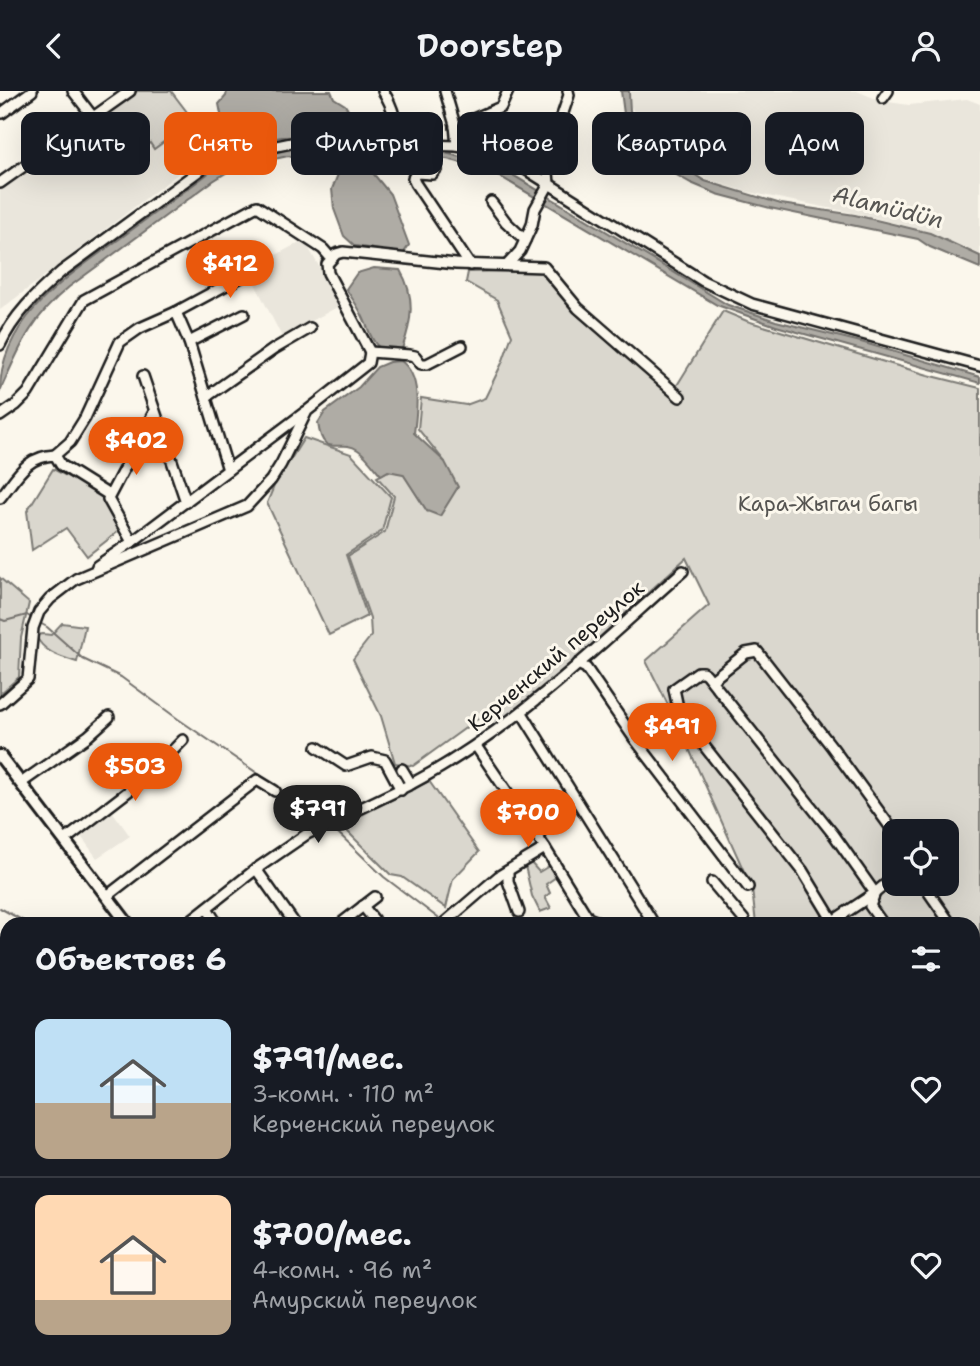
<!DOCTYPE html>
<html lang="ru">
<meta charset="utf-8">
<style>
:root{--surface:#171b24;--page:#20242c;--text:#f1f3f6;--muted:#9ea1a6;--line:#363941;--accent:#ea580c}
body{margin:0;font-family:"Shantell Sans",sans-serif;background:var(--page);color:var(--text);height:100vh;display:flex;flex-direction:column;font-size:26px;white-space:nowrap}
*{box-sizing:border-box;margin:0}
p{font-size:23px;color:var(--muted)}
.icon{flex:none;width:38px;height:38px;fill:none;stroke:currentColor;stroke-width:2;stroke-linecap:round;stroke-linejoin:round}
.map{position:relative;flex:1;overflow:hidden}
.sheet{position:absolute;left:0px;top:826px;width:980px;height:450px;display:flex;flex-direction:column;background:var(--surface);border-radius:21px 21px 0 0;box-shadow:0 7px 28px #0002}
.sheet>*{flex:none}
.banner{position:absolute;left:21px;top:21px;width:938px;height:63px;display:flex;gap:14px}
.buttons{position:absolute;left:882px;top:728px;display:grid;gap:14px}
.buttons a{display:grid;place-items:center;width:77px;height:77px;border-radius:14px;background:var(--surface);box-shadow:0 7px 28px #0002;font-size:35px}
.price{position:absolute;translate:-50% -60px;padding:0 16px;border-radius:24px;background:var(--accent);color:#fff;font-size:23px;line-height:46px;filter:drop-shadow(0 2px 4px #0008)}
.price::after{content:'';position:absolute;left:50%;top:42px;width:21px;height:16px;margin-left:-10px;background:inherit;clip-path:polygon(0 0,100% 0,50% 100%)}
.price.on{background:#222;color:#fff}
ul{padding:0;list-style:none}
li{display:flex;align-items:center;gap:21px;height:175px;padding:0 35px}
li+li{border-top:2px solid var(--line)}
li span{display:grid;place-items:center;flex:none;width:196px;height:140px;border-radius:14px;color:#555}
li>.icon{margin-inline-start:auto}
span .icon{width:84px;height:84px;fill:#fffc;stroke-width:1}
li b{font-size:30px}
h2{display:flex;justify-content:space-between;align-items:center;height:84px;padding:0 35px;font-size:30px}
.chip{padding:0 24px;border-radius:14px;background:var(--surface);box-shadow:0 7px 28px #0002;font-size:24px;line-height:63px}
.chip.on{background:var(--accent);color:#fff}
header{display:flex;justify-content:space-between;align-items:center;height:91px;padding:0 35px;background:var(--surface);font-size:32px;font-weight:600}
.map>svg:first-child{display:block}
.built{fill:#eae6dc}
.green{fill:#dad7ce;stroke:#7b7a75;stroke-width:2;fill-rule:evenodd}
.water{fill:#afaca5;stroke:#74726e;stroke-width:2}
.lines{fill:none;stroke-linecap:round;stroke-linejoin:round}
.stream{stroke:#74726e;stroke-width:2}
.minor-casing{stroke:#1c1c1c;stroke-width:14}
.major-casing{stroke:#1c1c1c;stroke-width:16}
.minor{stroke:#fbf7ec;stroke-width:9}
.major{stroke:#fbf7ec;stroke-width:10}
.labels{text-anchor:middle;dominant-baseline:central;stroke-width:6;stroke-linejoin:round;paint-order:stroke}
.park-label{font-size:21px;fill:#555451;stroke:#fbf7ec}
.street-label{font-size:21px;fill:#1c1c1c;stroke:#fbf7ec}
.water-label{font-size:23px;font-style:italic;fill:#575653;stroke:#fbf7ec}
</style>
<header><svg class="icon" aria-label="back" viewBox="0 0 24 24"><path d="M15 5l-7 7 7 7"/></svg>Doorstep<svg class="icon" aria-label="person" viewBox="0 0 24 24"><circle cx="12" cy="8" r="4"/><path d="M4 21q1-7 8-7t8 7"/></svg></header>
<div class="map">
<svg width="980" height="1275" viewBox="0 0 980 1275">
<rect width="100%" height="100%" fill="#fbf7ec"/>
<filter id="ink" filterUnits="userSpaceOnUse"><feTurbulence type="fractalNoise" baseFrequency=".0143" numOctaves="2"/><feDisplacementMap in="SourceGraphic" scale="14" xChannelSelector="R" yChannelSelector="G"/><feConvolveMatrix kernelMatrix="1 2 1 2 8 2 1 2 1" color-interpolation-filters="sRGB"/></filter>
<g filter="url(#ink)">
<g class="built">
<polygon points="631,0 857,0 881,10 909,14 967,8 980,13 980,163 930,141 864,124 748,101 706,88 679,73 659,55 636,26 631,15"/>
<polygon points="88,31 119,61 137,61 150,51 155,57 176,42 188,57 201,47 209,59 0,219 0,96"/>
<polygon points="304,149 341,214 282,246 248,179"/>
<polygon points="112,720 130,745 97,767 80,744"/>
</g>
<g class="green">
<polygon points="131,0 171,0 187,21 174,31 180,39 154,58 150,52 137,61 119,61 113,65 88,31"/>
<path d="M542,179L576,223L671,304L723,220L747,230L928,284L980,297V1174L973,1164V833H756L752,798L680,638L646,570L709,514L686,467L578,566L489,640L482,625L413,675L395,672L381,625L353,568L371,545L370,527L348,465L385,441L394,405L377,386L388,380L403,382L427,420L445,371L418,338L421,307L466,314L485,307L502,272L512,244L497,209L466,191L468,181ZM894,740H947V793H894Z"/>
<polygon points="304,347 351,363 391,406 382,440 346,464 367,525 329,544 267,412 274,395"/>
<polygon points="53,378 102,403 119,440 87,465 66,437 32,459 27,420"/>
<polygon points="0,487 29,512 21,547 19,586 0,603"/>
<path d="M62,532L85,535L77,571C61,566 42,561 36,544L43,543L51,544Z"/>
<polygon points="429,690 479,761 453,788 446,817 402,786 391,784 341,734"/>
<polygon points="531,772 539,781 549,775 556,786 546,793 550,802 545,806 551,817 540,821 532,805 525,775"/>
<polygon points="0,1126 7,1133 7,1168 0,1162"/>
<polygon points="980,1242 980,1275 881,1275 894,1269 973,1269 973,1243"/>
</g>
<g class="water">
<polygon points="227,0 331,0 334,7 345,14 363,42 362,45 282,46 225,55 218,48 223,33 219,13 226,5"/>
<polygon points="621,0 629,0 630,20 662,63 705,90 781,113 855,124 930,142 980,165 980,177 930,156 918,148 770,117 717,103 691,92 673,82 634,39 624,23"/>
<path d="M347,55L399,57L401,60L445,62L498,75L728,214L776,230L861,251L980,286V292L776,235L717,214L489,79L447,68L288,65L234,77L213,90L69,196C30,228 20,256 0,300C0,227 70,184 122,146C153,123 184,101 214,78C260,58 298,56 347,55Z"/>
<polygon points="341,76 368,76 390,103 409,154 403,163 355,155 344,145 334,118 332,98"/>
<path d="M374,177L400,179C416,206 412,230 402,258C370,265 373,244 361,222C357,214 351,206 346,198L357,182Z"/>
<path d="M401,270C422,285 417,319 414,342L445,371L458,396L440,425L427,420L403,383L388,380L381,384C374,376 367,365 358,359C340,346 323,370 318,332L325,321L359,296L377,276L389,271Z"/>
</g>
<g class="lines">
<g class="stream">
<polyline points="0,528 5,530 27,524 33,528"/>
<polyline points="38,531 47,536 83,568 121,586 178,628 326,729"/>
<polyline points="332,736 384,786 442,830"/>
<polyline points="0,817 29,833"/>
<polyline points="853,1269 854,1275"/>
</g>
<g class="minor-casing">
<g id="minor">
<polyline points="73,0 93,26"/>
<path d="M383,0C394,17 397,34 399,53"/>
<polyline points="445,0 455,34 457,55"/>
<polyline points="883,7 888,0"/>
<polyline points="2,22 32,0"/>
<polyline points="455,36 501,16 508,0"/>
<polyline points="437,77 432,83 416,82 413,87 415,92 470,174"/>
<polyline points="0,92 130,0"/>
<polyline points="491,111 506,131 525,149"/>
<polyline points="507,174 520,160 532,134 535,118 549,93 547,69 569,4 568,0"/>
<polyline points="176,221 269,171"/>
<polyline points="189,251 244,223"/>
<path d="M0,254C13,225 37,202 61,181L211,71L228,65L301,50L457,55L489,61L514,71L549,93L703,190L752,213L980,275"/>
<polyline points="370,261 328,182 327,173 336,163 343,161 456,173 544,176 578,217 680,306"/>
<polyline points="370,261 410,264 415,265 421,273 427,273 462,255"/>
<polyline points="143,285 186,411"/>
<polyline points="206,306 274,258 310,237"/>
<polyline points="0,325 16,314 28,302 84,209 257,115 323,158 331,167"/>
<polyline points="55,364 70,351 85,327 120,251 140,237 176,221 189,251 228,379"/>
<path d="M0,407C17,386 26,365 55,364L61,374L109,404"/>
<polyline points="132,451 108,408 154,321"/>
<polyline points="97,475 132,451 305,321"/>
<polyline points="578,573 586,577 634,647 748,796"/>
<polyline points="712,589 746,562 757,560 832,656 894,741"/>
<polyline points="0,613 28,588 33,537 39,521 50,508 76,488 247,415 271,389 281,373 307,320 368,272 370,261"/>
<polyline points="675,618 677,612 674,598 698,581 703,581 706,583 834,744 875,802 833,830"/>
<polyline points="522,622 654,833"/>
<polyline points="634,647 675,618 802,779 833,830 828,833"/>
<polyline points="476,655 545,757 588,827 604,833"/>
<polyline points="317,656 346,675 372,666 385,669 401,699"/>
<polyline points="21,692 88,645 109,626"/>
<path d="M411,693C514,639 597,556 683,480"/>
<polyline points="65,749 147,686 183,649"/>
<polyline points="256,778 295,833"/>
<polyline points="508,780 508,790 519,821"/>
<polyline points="712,791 744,829"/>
<polyline points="923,793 950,832"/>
<polyline points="107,805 257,689 275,700"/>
<polyline points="363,815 374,829"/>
<polyline points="207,817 217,833"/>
<polyline points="186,833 256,778 307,743 411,693 402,678"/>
<polyline points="340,833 375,806"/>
<polyline points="443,833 499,785 545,757"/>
<polyline points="883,833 870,815 875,802 894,786"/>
<polyline points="0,965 7,973"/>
<polyline points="973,966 980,977"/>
<polyline points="0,1047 7,1055"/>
<polyline points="0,1079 7,1073"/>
<polyline points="0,1121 7,1129"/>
<polyline points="0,1199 7,1204"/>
<polyline points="973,1235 980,1235"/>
<polyline points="102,1269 111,1275"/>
<polyline points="188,1269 193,1275"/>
<polyline points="285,1269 290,1275"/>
<polyline points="369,1269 374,1275"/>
<polyline points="625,1269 630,1275"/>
<polyline points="792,1269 797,1275"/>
<polyline points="139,1275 148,1269"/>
<polyline points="539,1275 548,1269"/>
<polyline points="703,1275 712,1269"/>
<polyline points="868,1275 880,1269"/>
</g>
</g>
<g class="major-casing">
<g id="major">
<polyline points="0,665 128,833"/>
<polyline points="460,1269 465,1275"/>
</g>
</g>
<use href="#minor" class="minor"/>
<use href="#major" class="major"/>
</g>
</g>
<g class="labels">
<g class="park-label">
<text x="828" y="413">Кара-Жыгач багы</text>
</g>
<g class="street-label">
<text transform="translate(556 565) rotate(-40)">Керченский переулок</text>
</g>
<g class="water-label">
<text transform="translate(888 116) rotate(14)">Alamüdün</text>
</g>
</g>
</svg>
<div class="buttons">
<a><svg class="icon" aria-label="locate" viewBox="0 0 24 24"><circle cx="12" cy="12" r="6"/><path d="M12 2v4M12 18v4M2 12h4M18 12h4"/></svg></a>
</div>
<b class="price" style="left:230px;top:209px">$412</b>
<b class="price" style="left:136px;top:386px">$402</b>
<b class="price" style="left:672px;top:672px">$491</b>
<b class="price" style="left:135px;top:712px">$503</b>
<b class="price on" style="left:318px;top:754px">$791</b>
<b class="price" style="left:528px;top:758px">$700</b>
<div class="banner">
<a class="chip">Купить</a>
<a class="chip on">Снять</a>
<a class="chip">Фильтры</a>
<a class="chip">Новое</a>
<a class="chip">Квартира</a>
<a class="chip">Дом</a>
</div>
<section class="sheet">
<h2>Объектов: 6<svg class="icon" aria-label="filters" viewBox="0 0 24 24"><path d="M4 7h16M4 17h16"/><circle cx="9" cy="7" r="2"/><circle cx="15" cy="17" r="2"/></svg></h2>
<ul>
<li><span style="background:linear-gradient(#bfe0f5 60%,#b9a48a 0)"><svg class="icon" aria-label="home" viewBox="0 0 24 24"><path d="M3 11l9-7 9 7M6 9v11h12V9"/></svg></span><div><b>$791/мес.</b><p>3-комн. · 110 m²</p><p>Керченский переулок</p></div><svg class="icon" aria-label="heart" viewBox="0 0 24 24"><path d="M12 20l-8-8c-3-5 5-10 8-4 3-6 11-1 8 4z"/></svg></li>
<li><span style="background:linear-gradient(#ffd9b3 75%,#b9a48a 0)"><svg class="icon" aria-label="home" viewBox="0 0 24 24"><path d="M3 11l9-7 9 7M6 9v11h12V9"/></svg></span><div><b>$700/мес.</b><p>4-комн. · 96 m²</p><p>Амурский переулок</p></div><svg class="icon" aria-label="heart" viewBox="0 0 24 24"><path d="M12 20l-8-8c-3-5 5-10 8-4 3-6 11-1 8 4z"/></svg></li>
</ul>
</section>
</div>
